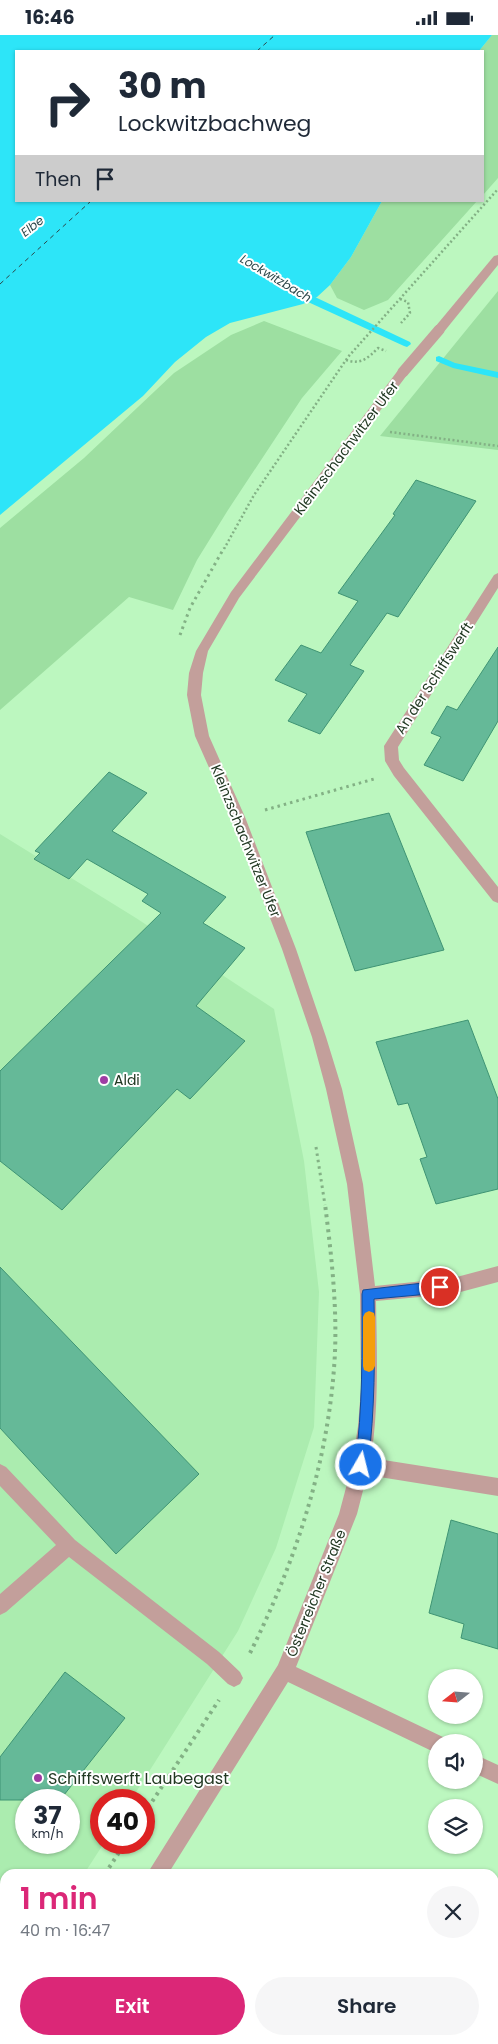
<!DOCTYPE html>
<meta charset="utf-8">
<style>
:root{--surface:#fff;--page:#f6f6f7;--text:#1f2937;--muted:#747a83;--accent:#db2777}
body{margin:0;font-family:Poppins,sans-serif;background:var(--page);color:var(--text);height:100vh;display:flex;flex-direction:column;font-size:19px;white-space:nowrap}
*{box-sizing:border-box;margin:0}
p{font-size:16px;color:var(--muted)}
.icon{flex:none;width:28px;height:28px;fill:none;stroke:currentColor;stroke-width:2;stroke-linecap:round;stroke-linejoin:round}
.map{position:relative;flex:1;overflow:hidden}
.sheet{position:absolute;left:0px;top:1834px;width:499px;height:176px;display:flex;flex-direction:column;background:var(--surface);border-radius:15px 15px 0 0;box-shadow:0 1px 4px #0004}
.sheet>*{flex:none}
.top-card{position:absolute;left:15px;top:15px;width:469px;height:152px;border-radius:0px;box-shadow:0 1px 4px #0004;background:#fff;color:var(--text);overflow:hidden}
.needle{width:32px;rotate:253deg}
.fabs{position:absolute;left:428px;top:1634px;display:grid;gap:10px}
.fabs a{display:grid;place-items:center;width:55px;height:55px;border-radius:50%;background:var(--surface);box-shadow:0 1px 4px #0004;font-size:25px}
.speed{position:absolute;left:15px;top:1754px;display:flex;gap:10px;font-size:25px;font-weight:700;text-align:center}
.speed>*{display:grid;place-content:center;width:65px;height:65px;border-radius:50%;background:var(--surface);box-shadow:0 1px 4px #0004;line-height:1}
.speed small{font-size:12px;font-weight:400}
.speed .limit{border:8px solid #d22;background:#fff;color:#111}
.pin{position:absolute;display:grid;place-items:center;width:42px;height:42px;color:#fff;margin:-21px;border:2px solid #fff;border-radius:50%;box-shadow:0 1px 5px #0007}
.me{position:absolute;width:55px;margin:-28px;rotate:8deg;stroke-linejoin:round;filter:drop-shadow(0 0 4px #0008)}
.turn{display:flex;align-items:center;gap:18px;height:105px;padding:0 20px;font-size:22px}
.turn .icon{width:65px;height:65px;stroke-width:2.5}
.turn b{display:block;font-size:35px;line-height:42px}
.then{display:flex;align-items:center;height:48px;padding:0 20px;background:#0003;gap:10px;font-size:19px}
.round{display:grid;place-items:center;flex:none;width:52px;height:52px;border-radius:26px;background:var(--page)}
.overview{display:flex;align-items:center;justify-content:space-between;height:85px;padding:0 20px}
h1{font-size:30px;font-weight:600;line-height:38px;color:var(--accent)}
.action{display:flex;gap:10px;margin-top:auto;padding:10px 20px}
.action a{flex:1;height:58px;border-radius:30px;background:var(--accent);color:#fff;font-size:20px;font-weight:600;line-height:58px;text-align:center}
.action a+a{background:var(--page);color:var(--text)}
.status{display:flex;justify-content:space-between;align-items:center;height:35px;padding:0 25px;background:var(--surface);direction:ltr}
.status svg{height:14px;fill:currentColor}
.map>svg:first-child{display:block}
</style>
<div class="status"><b>16:46</b><svg viewBox="0 0 49 12"><path d="M0 12V9h3v3zM5 12V6h3v6zM10 12V3h3v9zM15 12V0h3v12zM26 1h20v11H26zM47 4h2v5h-2z"/></svg></div>
<div class="map">
<svg width="498" height="2009" viewBox="0 0 498 2009">
<rect width="100%" height="100%" fill="#bcf7bf"/>
<g fill="#abecaf" fill-rule="evenodd">
<path d="M0,799l136,84 138,91 30,152 15,131 -5,135 -38,121 -38,83 -107,169h-30v43h3l-20,31h-79v114l-5,7zM26,1765h43v43h-43z"/>
<path d="M97,2005h153l8,4h-164z"/>
</g>
<g fill="#9ddfa1">
<path d="M492,0h6v143l-15,17 -1,-144h-3z"/>
<path d="M382,166h95l-89,99 -24,10 -27,-12 -7,-13 21,-28z"/>
<path d="M498,256v159l-118,-14z"/>
<path d="M264,286l78,30 -40,47 -74,112 -31,50 -24,50 -44,-13 -129,113v-182l84,-70 90,-85 57,-38z"/>
</g>
<path fill="#2de5f8" d="M0,0h492l-13,16h-463v150h366l-31,56 -21,28 -13,12 -14,7 -73,19 -24,14 -31,25 -32,34 -143,119z"/>
<g fill="none" stroke-linecap="round" stroke-linejoin="round">
<g fill="#2de5f8" fill-rule="evenodd">
<path d="M298,254l112,53 1,2 -4,3 -3,-1 -96,-44 -13,-8v-4z"/>
<path d="M439,321l16,7 43,9v6l-45,-10 -17,-7v-4z"/>
</g>
<g stroke="#2c474a" stroke-width="1" stroke-dasharray="4.5 4" stroke-linecap="butt">
<path d="M257,16l18,-16"/>
<path d="M0,249l91,-83"/>
</g>
</g>
<g fill="#65b998" stroke="#3f9474">
<path d="M416,445l60,21 -78,116 -11,-4 -37,52 14,6 -44,63 -32,-13 19,-27 -32,-14 26,-35 20,8 37,-52 -20,-8 57,-78 -2,-1z"/>
<path d="M498,612v74l-35,60 -39,-16 17,-28 -10,-4 16,-27 10,4z"/>
<path d="M109,737l38,21 -35,38 114,66 -23,26 42,25 -49,58 49,35 -55,58 -13,-10 -115,121 -62,-49v-90l161,-158 -19,-12 6,-7 -61,-35 -18,20 -35,-20 6,-6 -5,-2z"/>
<path d="M389,778l55,137 -89,21 -49,-139z"/>
<path d="M468,985l30,79v90l-62,15 -16,-45 7,-2 -19,-54 -10,2 -22,-63z"/>
<path d="M0,1232l199,207 -83,80 -116,-126z"/>
<path d="M451,1485l47,14v115l-37,-11 3,-14 -35,-11z"/>
<path d="M65,1637l60,46 -65,82h-60v-43z"/>
</g>
<g fill="none" stroke-linecap="round" stroke-linejoin="round">
<g stroke="#83b185" stroke-width="2.5" stroke-dasharray="2 2.5" stroke-linecap="butt">
<path d="M400,264l8,3 2,11 -9,10"/>
<path d="M346,325c15,5 22,-2 32,-12l8,3"/>
<path d="M390,397l108,14"/>
<path d="M224,514l30,-54 94,-138 150,-168"/>
</g>
<g stroke="#83b185" stroke-width="3" stroke-dasharray="2.5 4" stroke-linecap="butt">
<path d="M180,600l10,-27 34,-60"/>
<path d="M265,775l109,-31"/>
<path d="M316,1112l9,58"/>
</g>
<g stroke="#83b185" stroke-width="4" stroke-dasharray="3 4.5" stroke-linecap="butt">
<path d="M250,1618c47,-94 80,-196 85,-301 2,-49 -4,-100 -10,-148"/>
<path d="M144,1779l75,-114"/>
<path d="M105,1839l20,-31"/>
<path d="M0,1996l5,-7"/>
</g>
<g fill="#c39f9b" fill-rule="evenodd">
<path d="M498,220v10l-55,68h-8l-2,-3 2,-3 59,-71z"/>
<path d="M403,333l6,4 -2,3 -168,223 -31,53 -5,22 -2,22 8,41 36,81 51,132 30,88 16,52 21,95 12,102 78,-8 45,-12v16l-45,12 -77,7c1,53 3,105 -5,157l127,20v18l-131,-21 -10,39 -61,153 147,70 2,6h-9v10l-148,-71 -120,192h-21l131,-209 61,-151 13,-49 6,-39 3,-37 -1,-95 -13,-110 -21,-95 -14,-52 -30,-88 -51,-132 -36,-81 -8,-41 2,-22 7,-22 35,-59 168,-223z"/>
<path d="M498,538v15l-100,159 1,13 5,8 94,119v16l-5,-2 -99,-125 -9,-15 -1,-15 110,-171z"/>
<path d="M0,1429l6,3 69,73 144,112 21,20 3,6 -3,6 -6,3 -6,-3 -21,-20 -138,-107 -63,55 -6,3v-21l56,-49 -56,-59z"/>
<path d="M474,1719l24,11v19l-24,-11z"/>
<path d="M32,2005h21l-2,4h-21z"/>
</g>
<path stroke="#c39f9b" stroke-width="11" d="M403,337l36,-42"/>
</g>
<path fill="#1a73e8" stroke="#114b97" d="M440,1246l5,2 2,4 -2,4 -5,2 -66,6c1,56 1,111 -6,166l-2,5 -5,2 -4,-2 -2,-5c8,-57 7,-113 7,-171l1,-4z"/>
<path fill="#f59e0b" d="M369,1276l5,2 1,4v49l-2,4 -4,2 -5,-2 -1,-4v-49l2,-4z"/>
<g fill="#9f3da4" stroke="#fff" stroke-width="2">
<circle cx="104" cy="1045" r="5"/>
<circle cx="38" cy="1743" r="5"/>
</g>
<g text-anchor="middle" dominant-baseline="central" stroke-width="4" stroke-linejoin="round" paint-order="stroke">
<g font-size="12" font-style="italic" fill="#2c474a" stroke="#fff">
<text transform="translate(32 191) rotate(-38)">Elbe</text>
<text transform="translate(276 243) rotate(31)">Lockwitzbach</text>
</g>
<g font-size="14" fill="#223923" stroke="#fff">
<text transform="translate(346 413) rotate(-53)">Kleinzschachwitzer Ufer</text>
<text transform="translate(434 643) rotate(-57)">An der Schiffswerft</text>
<text transform="translate(246 806) rotate(68)">Kleinzschachwitzer Ufer</text>
<text transform="translate(316 1558) rotate(-68)">Österreicher Straße</text>
</g>
<g font-size="14" fill="#223923" stroke="#fff" text-anchor="start">
<text x="114" y="1045">Aldi</text>
</g>
<g font-size="16" fill="#223923" stroke="#fff" text-anchor="start">
<text x="48" y="1743">Schiffswerft Laubegast</text>
</g>
</g>
</svg>
<div class="fabs">
<a><svg class="needle" viewBox="-14 -14 28 28"><path d="M0-13l5 13h-10z" fill="#e53935"/><path d="M0 13l5-13h-10z" fill="#747a83"/></svg></a>
<a><svg class="icon" aria-label="sound" viewBox="0 0 24 24"><path d="M4 9h4l5-4v14l-5-4H4zM17 9q2 3 0 6"/></svg></a>
<a><svg class="icon" aria-label="layers" viewBox="0 0 24 24"><path d="M12 4l9 5-9 5-9-5zM3 14l9 5 9-5"/></svg></a>
</div>
<div class="speed"><div>37<small>km/h</small></div><div class="limit">40</div></div>
<div class="pin" style="left:440px;top:1252px;background:#d93025"><svg class="icon" aria-label="arrive" viewBox="0 0 24 24"><path d="M6 21V4h12l-3 4 3 4H6"/></svg></div>
<svg class="me" style="left:361px;top:1430px" viewBox="-20 -20 40 40"><circle r="17" fill="#1a73e8" stroke="#fff" stroke-width="3"/><path d="M0-11L8 9 0 5-8 9z" fill="#fff"/></svg>
<div class="top-card">
<div class="turn"><svg class="icon" aria-label="right" viewBox="0 0 24 24"><path d="M7 20v-9h11M14 6l5 5-5 5"/></svg><div><b>30 m</b>Lockwitzbachweg</div></div>
<div class="then">Then<svg class="icon" aria-label="arrive" viewBox="0 0 24 24"><path d="M6 21V4h12l-3 4 3 4H6"/></svg></div>
</div>
<section class="sheet">
<div class="overview"><div><h1>1 min</h1><p>40 m · 16:47</p></div><a class="round"><svg class="icon" aria-label="close" viewBox="0 0 24 24"><path d="M6 6l12 12M18 6L6 18"/></svg></a></div>
<div class="action"><a>Exit</a><a>Share</a></div>
</section>
</div>
